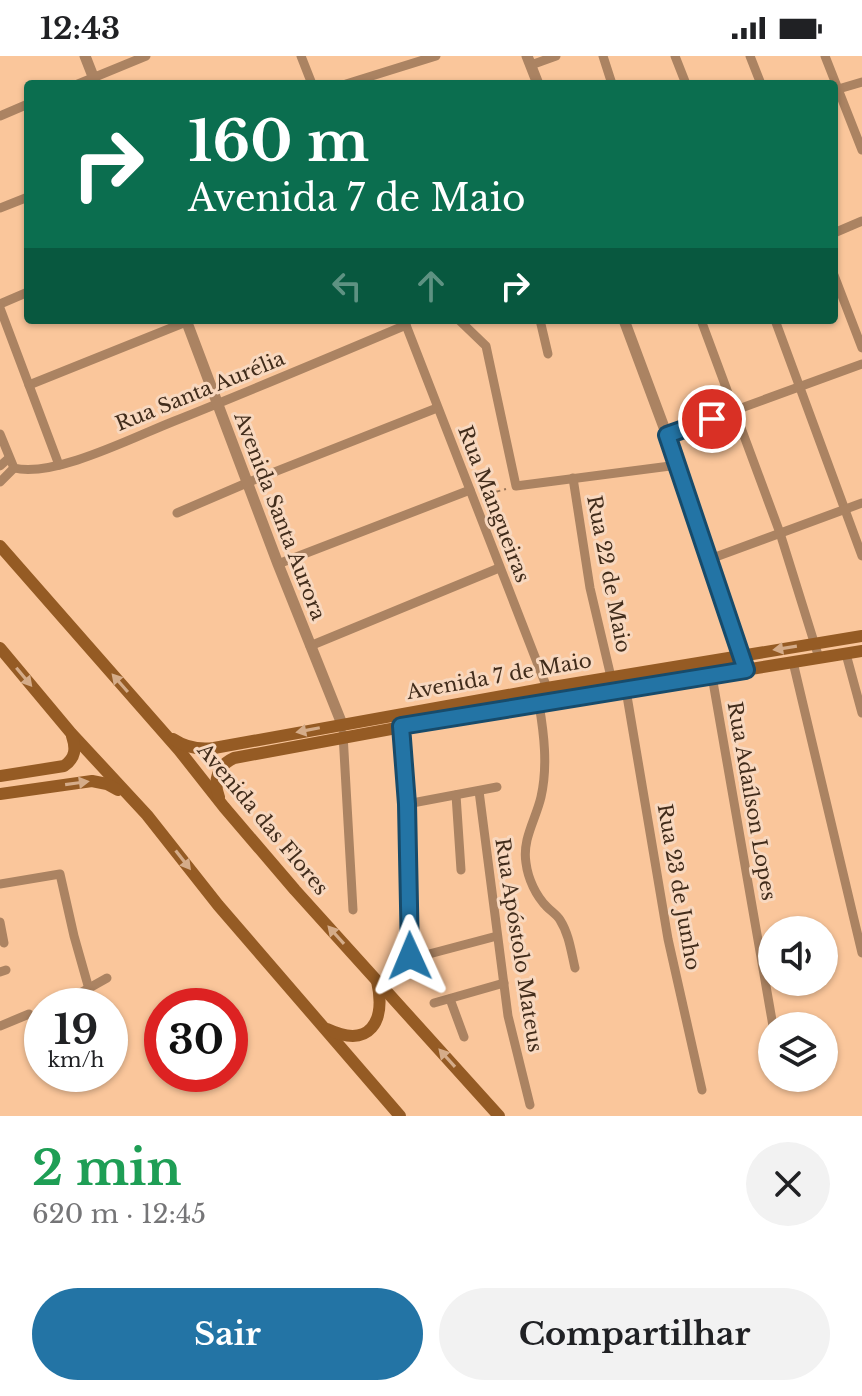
<!DOCTYPE html>
<html lang="pt">
<meta charset="utf-8">
<style>
:root{--surface:#fff;--page:#f2f2f2;--text:#202124;--muted:#757577;--accent:#2374a5}
body{margin:0;font-family:"Libre Baskerville",serif;background:var(--page);color:var(--text);height:100vh;display:flex;flex-direction:column;font-size:30px;white-space:nowrap}
*{box-sizing:border-box;margin:0}
p{font-size:26px;color:var(--muted)}
.icon{flex:none;width:44px;height:44px;fill:none;stroke:currentColor;stroke-width:2;stroke-linecap:round;stroke-linejoin:round}
.map{position:relative;height:1060px;overflow:hidden}
.details{display:flex;flex-direction:column;background:var(--surface);flex:1}
.details>*{flex:none}
.hud{position:absolute;left:24px;top:24px;width:814px;height:244px;border-radius:8px;box-shadow:0 2px 6px #0004;background:#0b6e4f;color:#fff;overflow:hidden}
.controls{position:absolute;left:758px;top:860px;display:grid;gap:16px}
.controls a{display:grid;place-items:center;width:80px;height:80px;border-radius:50%;background:var(--surface);box-shadow:0 2px 6px #0004;font-size:40px}
.speed{position:absolute;left:24px;top:932px;display:flex;gap:16px;font-size:40px;font-weight:700;text-align:center}
.speed>*{display:grid;place-content:center;width:104px;height:104px;border-radius:50%;background:var(--surface);box-shadow:0 2px 6px #0004;line-height:1}
.speed small{font-size:20px;font-weight:400}
.speed .limit{border:12px solid #d22;background:#fff;color:#111}
.pin{position:absolute;display:grid;place-items:center;width:68px;height:68px;color:#fff;margin:-34px;border:4px solid #fff;border-radius:50%;box-shadow:0 2px 8px #0007}
.me{position:absolute;width:88px;margin:-44px;rotate:359deg;stroke-linejoin:round;filter:drop-shadow(0 0 6px #0008)}
.turn{display:flex;align-items:center;gap:28px;height:168px;padding:0 32px;font-size:36px}
.turn .icon{width:104px;height:104px;stroke-width:2.5}
.turn b{display:block;font-size:56px;line-height:68px}
.lanes{display:flex;align-items:center;height:76px;padding:0 32px;background:#0003;justify-content:center;gap:40px;direction:ltr}
.lanes .off{opacity:.35}
.round{display:grid;place-items:center;flex:none;width:84px;height:84px;border-radius:42px;background:var(--page)}
.overview{display:flex;align-items:center;justify-content:space-between;height:136px;padding:0 32px}
h1{font-size:48px;font-weight:800;line-height:60px;color:#1e9e55}
.primary-button{display:flex;gap:16px;margin-top:auto;padding:16px 32px}
.primary-button a{flex:1;height:92px;border-radius:48px;background:var(--accent);color:#fff;font-size:32px;font-weight:800;line-height:92px;text-align:center}
.primary-button a+a{background:var(--page);color:var(--text)}
.status{display:flex;justify-content:space-between;align-items:center;height:56px;padding:0 40px;background:var(--surface);direction:ltr}
.status svg{height:22px;fill:currentColor}
.map>svg:first-child{display:block}
</style>
<div class="status"><b>12:43</b><svg viewBox="0 0 49 12"><path d="M0 12V9h3v3zM5 12V6h3v6zM10 12V3h3v9zM15 12V0h3v12zM26 1h20v11H26zM47 4h2v5h-2z"/></svg></div>
<div class="map">
<svg width="862" height="1060" viewBox="0 0 862 1060">
<rect width="100%" height="100%" fill="#fac69b"/>
<g fill="none" stroke-linecap="round" stroke-linejoin="round">
<path stroke="#967356" stroke-width="2" stroke-dasharray="8 4" stroke-linecap="butt" d="M481,440l25,-7"/>
<g stroke="#ab8362" stroke-width="9">
<path d="M301,0l11,28"/>
<path d="M603,0l9,28"/>
<path d="M675,0l11,28"/>
<path d="M750,0l11,28"/>
<path d="M825,0l37,94"/>
<path d="M531,9l25,-9"/>
<path d="M78,28l68,-28"/>
<path d="M346,28l90,-28"/>
<path d="M835,34l27,-8"/>
<path d="M0,60l28,-12"/>
<path d="M0,152l28,-11"/>
<path d="M834,177l28,-12"/>
<path d="M834,219l28,73"/>
<path d="M0,248l28,-12"/>
<path d="M0,252l59,157"/>
<path d="M404,264l145,373"/>
<path d="M459,264l27,26 30,140 162,-21"/>
<path d="M540,264l8,34"/>
<path d="M701,264l79,213 39,125"/>
<path d="M775,264l87,236"/>
<path d="M29,329l162,-65"/>
<path d="M0,378l14,34c40,10 120,-31 158,-46 78,-31 156,-64 234,-97"/>
<path d="M667,379l195,-71"/>
<path d="M0,410l9,-8"/>
<path d="M573,422l17,110 21,89"/>
<path d="M0,426l14,-14"/>
<path d="M177,457l72,-31 188,-74"/>
<path d="M710,503l152,-56"/>
<path d="M278,508l192,-74"/>
<path d="M310,590l189,-78"/>
<path d="M846,598l16,59"/>
<path d="M793,606l69,291"/>
<path d="M712,620l61,350"/>
<path d="M626,634l42,249 34,151"/>
<path d="M539,648c5,30 9,62 2,93 -5,22 -19,42 -15,66 2,16 10,33 21,44 5,5 10,8 13,13 9,14 11,31 15,48"/>
<path d="M401,670l6,78 3,152 4,2 83,-22"/>
<path d="M343,678l10,176"/>
<path d="M479,735l29,225 22,89"/>
<path d="M456,739l5,75"/>
<path d="M407,748l90,-17"/>
<path d="M0,828l60,-10 14,62 15,53"/>
<path d="M0,866l4,21"/>
<path d="M0,916l6,-2"/>
<path d="M450,943l14,38"/>
<path d="M434,947l70,-20"/>
<path d="M59,949l48,-27"/>
<path d="M0,970l29,-12"/>
<path d="M786,1022v2"/>
</g>
<g stroke="#ab8362" stroke-width="11">
<path d="M85,0l11,28"/>
<path d="M527,0l11,28"/>
<path d="M186,264l92,244 64,160"/>
<path d="M624,264l54,145 68,205"/>
</g>
<g stroke="#955b24" stroke-width="12">
<path d="M0,490l179,204 45,57 71,83 204,226"/>
<path d="M0,592l71,85 76,82 71,90 182,211"/>
<path d="M173,683c12,8 26,11 41,9l333,-60 315,-52"/>
<path d="M0,720l64,-10c12,-8 12,-18 8,-30"/>
<path d="M0,738l92,-13 15,3 11,6"/>
<path d="M219,741c-6,-16 -2,-31 15,-39l238,-44 390,-63"/>
<path d="M327,973c43,20 59,-7 50,-48"/>
</g>
</g>
<defs><path id="oneway-solid" d="M-6-.8H1V-3.2L6.5 0L1 3.2V.8H-6Z" transform="scale(2)"/></defs>
<g fill="#d5ac89">
<use href="#oneway-solid" transform="translate(785 592) rotate(171)"/>
<use href="#oneway-solid" transform="translate(24 621) rotate(50)"/>
<use href="#oneway-solid" transform="translate(120 627) rotate(-131)"/>
<use href="#oneway-solid" transform="translate(308 674) rotate(169)"/>
<use href="#oneway-solid" transform="translate(77 727) rotate(-8)"/>
<use href="#oneway-solid" transform="translate(183 804) rotate(52)"/>
<use href="#oneway-solid" transform="translate(336 879) rotate(-132)"/>
<use href="#oneway-solid" transform="translate(447 1002) rotate(-132)"/>
</g>
<g fill="none" stroke-linecap="round" stroke-linejoin="round">
<g stroke="#174b6b" stroke-width="20">
<path id="route" d="M410,900l-3,-152 -6,-78 345,-56 -79,-235 45,-16"/>
</g>
<use href="#route" stroke="#2374a5" stroke-width="14"/>
</g>
<g text-anchor="middle" dominant-baseline="central" stroke-width="6" stroke-linejoin="round" paint-order="stroke">
<g font-size="20" fill="#412c1b" stroke="#f8d8bf">
<text transform="translate(200 335) rotate(-22)">Rua Santa Aurélia</text>
<text transform="translate(494 448) rotate(69)">Rua Mangueiras</text>
<text transform="translate(280 460) rotate(69)">Avenida Santa Aurora</text>
<text transform="translate(609 518) rotate(79)">Rua 22 de Maio</text>
<text transform="translate(499 620) rotate(-10)">Avenida 7 de Maio</text>
<text transform="translate(752 745) rotate(80)">Rua Adaílson Lopes</text>
<text transform="translate(263 763) rotate(50)">Avenida das Flores</text>
<text transform="translate(679 831) rotate(80)">Rua 23 de Junho</text>
<text transform="translate(519 889) rotate(81)">Rua Apóstolo Mateus</text>
</g>
</g>
</svg>
<div class="controls">
<a><svg class="icon" aria-label="sound" viewBox="0 0 24 24"><path d="M4 9h4l5-4v14l-5-4H4zM17 9q2 3 0 6"/></svg></a>
<a><svg class="icon" aria-label="layers" viewBox="0 0 24 24"><path d="M12 4l9 5-9 5-9-5zM3 14l9 5 9-5"/></svg></a>
</div>
<div class="speed"><div>19<small>km/h</small></div><div class="limit">30</div></div>
<div class="pin" style="left:712px;top:363px;background:#d93025"><svg class="icon" aria-label="arrive" viewBox="0 0 24 24"><path d="M6 21V4h12l-3 4 3 4H6"/></svg></div>
<svg class="me" style="left:410px;top:900px" viewBox="-20 -20 40 40"><path d="M0-17L14 15 0 8-14 15z" fill="#2374a5" stroke="#fff" stroke-width="4"/></svg>
<div class="hud">
<div class="turn"><svg class="icon" aria-label="right" viewBox="0 0 24 24"><path d="M7 20v-9h11M14 6l5 5-5 5"/></svg><div><b>160 m</b>Avenida 7 de Maio</div></div>
<div class="lanes"><svg class="icon off" aria-label="left" viewBox="0 0 24 24"><path d="M17 20v-9H6M10 6l-5 5 5 5"/></svg><svg class="icon off" aria-label="ahead" viewBox="0 0 24 24"><path d="M12 20V5M6 11l6-6 6 6"/></svg><svg class="icon" aria-label="right" viewBox="0 0 24 24"><path d="M7 20v-9h11M14 6l5 5-5 5"/></svg></div>
</div>
</div>
<section class="details">
<div class="overview"><div><h1>2 min</h1><p>620 m · 12:45</p></div><a class="round"><svg class="icon" aria-label="close" viewBox="0 0 24 24"><path d="M6 6l12 12M18 6L6 18"/></svg></a></div>
<div class="primary-button"><a>Sair</a><a>Compartilhar</a></div>
</section>
